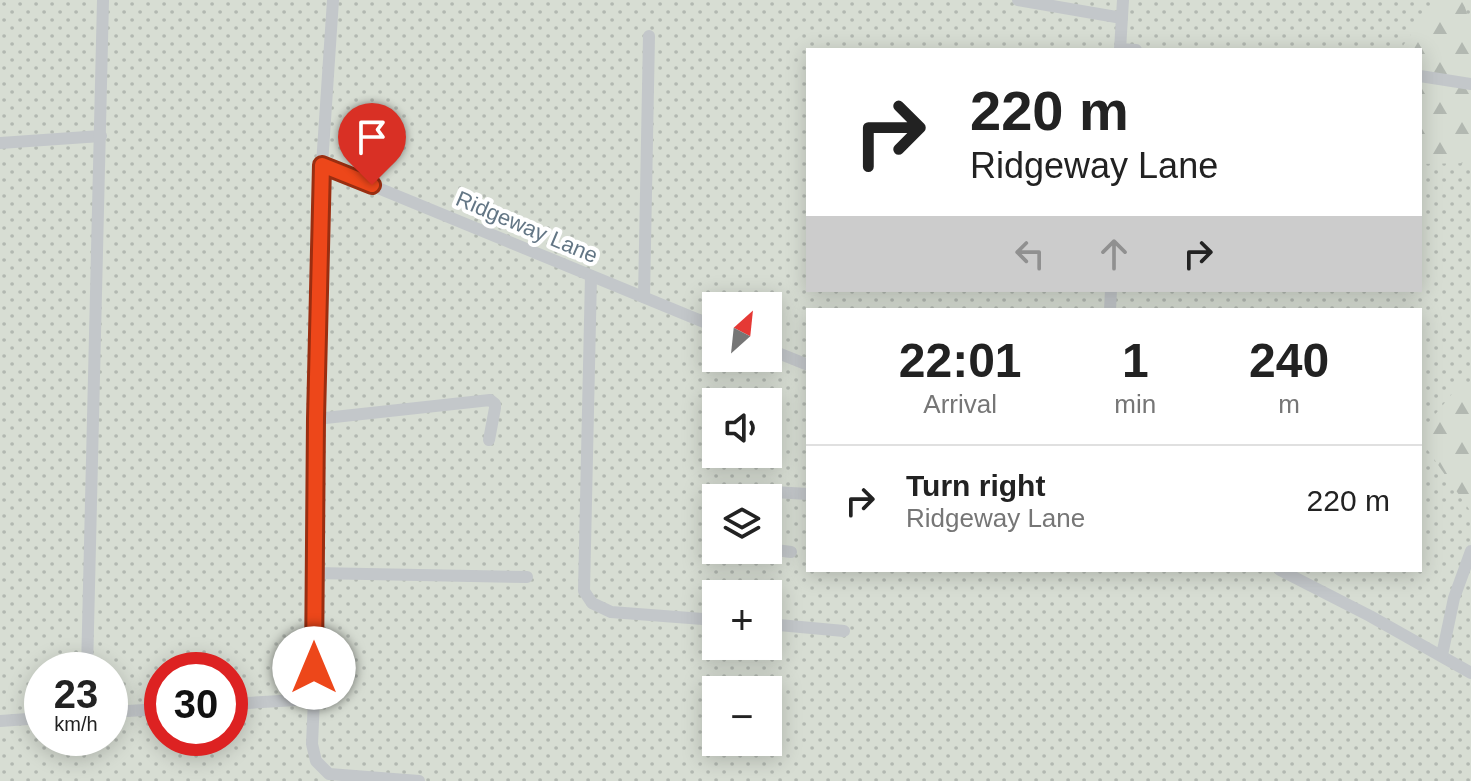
<!DOCTYPE html>
<meta charset="utf-8">
<style>
:root{--surface:#fff;--page:#f2f2f2;--text:#222;--muted:#767676;--line:#e0e0e0}
body{margin:0;font-family:Arial,sans-serif;background:var(--page);color:var(--text);height:100vh;display:flex;flex-direction:column;font-size:30px;white-space:nowrap}
*{box-sizing:border-box;margin:0}
p{font-size:26px;color:var(--muted)}
.icon{flex:none;width:44px;height:44px;fill:none;stroke:currentColor;stroke-width:2;stroke-linecap:round;stroke-linejoin:round}
.map{position:relative;flex:1;overflow:hidden}
.panel{position:absolute;left:806px;top:308px;width:616px;height:264px;display:flex;flex-direction:column;background:var(--surface);border-radius:0px;box-shadow:0 4px 20px #0003}
.panel>*{flex:none}
.guide{position:absolute;left:806px;top:48px;width:616px;height:244px;border-radius:0px;box-shadow:0 4px 20px #0003;background:#fff;color:var(--text);overflow:hidden}
.needle{width:52px;rotate:27deg}
.tools{position:absolute;left:702px;top:292px;display:grid;gap:16px}
.tools a{display:grid;place-items:center;width:80px;height:80px;border-radius:0px;background:var(--surface);box-shadow:0 4px 20px #0003;font-size:40px}
.speed{position:absolute;left:24px;top:652px;display:flex;gap:16px;font-size:40px;font-weight:700;text-align:center}
.speed>*{display:grid;place-content:center;width:104px;height:104px;border-radius:50%;background:var(--surface);box-shadow:0 4px 20px #0003;line-height:1}
.speed small{font-size:20px;font-weight:400}
.speed .limit{border:12px solid #d22;background:#fff;color:#111}
.pin{position:absolute;display:grid;place-items:center;width:68px;height:68px;color:#fff;margin:-82px -34px;border-radius:50% 50% 50% 0;rotate:-45deg;box-shadow:0 0 8px #0007}
.pin .icon{rotate:45deg}
.me{position:absolute;width:88px;margin:-44px;rotate:0deg;stroke-linejoin:round;filter:drop-shadow(0 0 6px #0008)}
.turn{display:flex;align-items:center;gap:28px;height:168px;padding:0 32px;font-size:36px}
.turn .icon{width:104px;height:104px;stroke-width:2.5}
.turn b{display:block;font-size:56px;line-height:68px}
.lanes{display:flex;align-items:center;height:76px;padding:0 32px;background:#0003;justify-content:center;gap:40px;direction:ltr}
.lanes .off{opacity:.35}
.eta{display:flex;justify-content:space-evenly;align-items:center;height:136px;text-align:center}
.eta b{font-size:48px;font-weight:800;line-height:56px}
ul{padding:0;list-style:none}
li{display:flex;align-items:center;gap:24px;height:112px;padding:0 32px;border-top:2px solid var(--line)}
li div{flex:1}
li b{display:block;font-size:30px}
li em{font-style:normal}
.map>svg:first-child{display:block}
</style>
<div class="map">
<svg width="1471" height="781" viewBox="0 0 1471 781">
<defs>
<pattern id="grass-dots" width="8" height="8" patternUnits="userSpaceOnUse" patternTransform="scale(2)"><rect width="8" height="8" fill="#d7ddd3"/><path d="M2 2h.1M6 6h.1" fill="none" stroke="#b2b8b1" stroke-width="1.8" stroke-linecap="round"/></pattern>
<pattern id="forest-firs" width="22" height="20" patternUnits="userSpaceOnUse" patternTransform="scale(2)"><rect width="22" height="20" fill="#d7ddd3"/><path d="M5 1l3.5 6h-7zM16 11l3.5 6h-7z" fill="#b2b8b1"/></pattern>
</defs>
<rect width="100%" height="100%" fill="#f6f6f2"/>
<path fill="url(#grass-dots)" fill-rule="evenodd" d="M0,0h1471v781h-1471zM808,50h612v240h-612zM716,306h52v52h-52zM808,310h612v260h-612zM716,402h52v52h-52zM716,498h52v52h-52zM716,594h52v52h-52zM42,670h68v68h-68zM162,670h68v68h-68zM716,690h52v52h-52z"/>
<g fill="url(#forest-firs)">
<path d="M1435,0h28l8,28v135l-51,1v-114h-20z"/>
<path d="M1460,384l11,9v119l-51,-73v-6z"/>
</g>
<g fill="none" stroke-linecap="round" stroke-linejoin="round">
<g stroke="#c3c7ca" stroke-width="12">
<path d="M333,0l-11,165 -3,183 -3,71 -2,280 -2,45 4,17 13,13 90,7"/>
<path d="M1018,0l104,18"/>
<path d="M1120,49l16,1"/>
<path d="M1120,50l3,-50"/>
<path d="M1420,76l51,8"/>
<path d="M0,143l101,-7"/>
<path d="M322,165l394,162"/>
<path d="M591,276l-7,315 8,12 19,9 105,8"/>
<path d="M644,297l5,-261"/>
<path d="M1110,310l1,-20"/>
<path d="M768,349l40,16"/>
<path d="M316,419l174,-19 5,4v4l-6,32"/>
<path d="M739,490l69,4"/>
<path d="M768,549l23,3"/>
<path d="M1280,570l90,46 101,57"/>
<path d="M314,573l213,4"/>
<path d="M768,624l76,7"/>
<path d="M1442,655l12,-57 17,-47"/>
<path d="M87,670l16,-670"/>
<path d="M230,704l84,-5"/>
<path d="M110,712l52,-3"/>
<path d="M0,721l42,-3"/>
</g>
</g>
<g fill="none" stroke-linecap="round" stroke-linejoin="round">
<g stroke="#9a2e11" stroke-width="20">
<path id="route" d="M314,668l2,-249 6,-254 50,20"/>
</g>
<use href="#route" stroke="#ed471a" stroke-width="14"/>
</g>
<g text-anchor="middle" dominant-baseline="central" stroke-width="8" stroke-linejoin="round" paint-order="stroke">
<g font-size="22" fill="#637685" stroke="#fff">
<text transform="translate(527 227) rotate(23)">Ridgeway Lane</text>
</g>
</g>
</svg>
<div class="tools">
<a><svg class="needle" viewBox="-14 -14 28 28"><path d="M0-13l5 13h-10z" fill="#e53935"/><path d="M0 13l5-13h-10z" fill="#767676"/></svg></a>
<a><svg class="icon" aria-label="sound" viewBox="0 0 24 24"><path d="M4 9h4l5-4v14l-5-4H4zM17 9q2 3 0 6"/></svg></a>
<a><svg class="icon" aria-label="layers" viewBox="0 0 24 24"><path d="M12 4l9 5-9 5-9-5zM3 14l9 5 9-5"/></svg></a>
<a>+</a>
<a>−</a>
</div>
<div class="speed"><div>23<small>km/h</small></div><div class="limit">30</div></div>
<div class="pin" style="left:372px;top:185px;background:#d93025"><svg class="icon" aria-label="arrive" viewBox="0 0 24 24"><path d="M6 21V4h12l-3 4 3 4H6"/></svg></div>
<svg class="me" style="left:314px;top:668px" viewBox="-20 -20 40 40"><circle r="19" fill="#fff"/><path d="M0-13L10 11 0 6-10 11z" fill="#ed471a"/></svg>
<div class="guide">
<div class="turn"><svg class="icon" aria-label="right" viewBox="0 0 24 24"><path d="M7 20v-9h11M14 6l5 5-5 5"/></svg><div><b>220 m</b>Ridgeway Lane</div></div>
<div class="lanes"><svg class="icon off" aria-label="left" viewBox="0 0 24 24"><path d="M17 20v-9H6M10 6l-5 5 5 5"/></svg><svg class="icon off" aria-label="ahead" viewBox="0 0 24 24"><path d="M12 20V5M6 11l6-6 6 6"/></svg><svg class="icon" aria-label="right" viewBox="0 0 24 24"><path d="M7 20v-9h11M14 6l5 5-5 5"/></svg></div>
</div>
<section class="panel">
<div class="eta">
<div><b>22:01</b><p>Arrival</p></div>
<div><b>1</b><p>min</p></div>
<div><b>240</b><p>m</p></div>
</div>
<ul>
<li><svg class="icon" aria-label="right" viewBox="0 0 24 24"><path d="M7 20v-9h11M14 6l5 5-5 5"/></svg><div><b>Turn right</b><p>Ridgeway Lane</p></div><em>220 m</em></li>
</ul>
</section>
</div>
